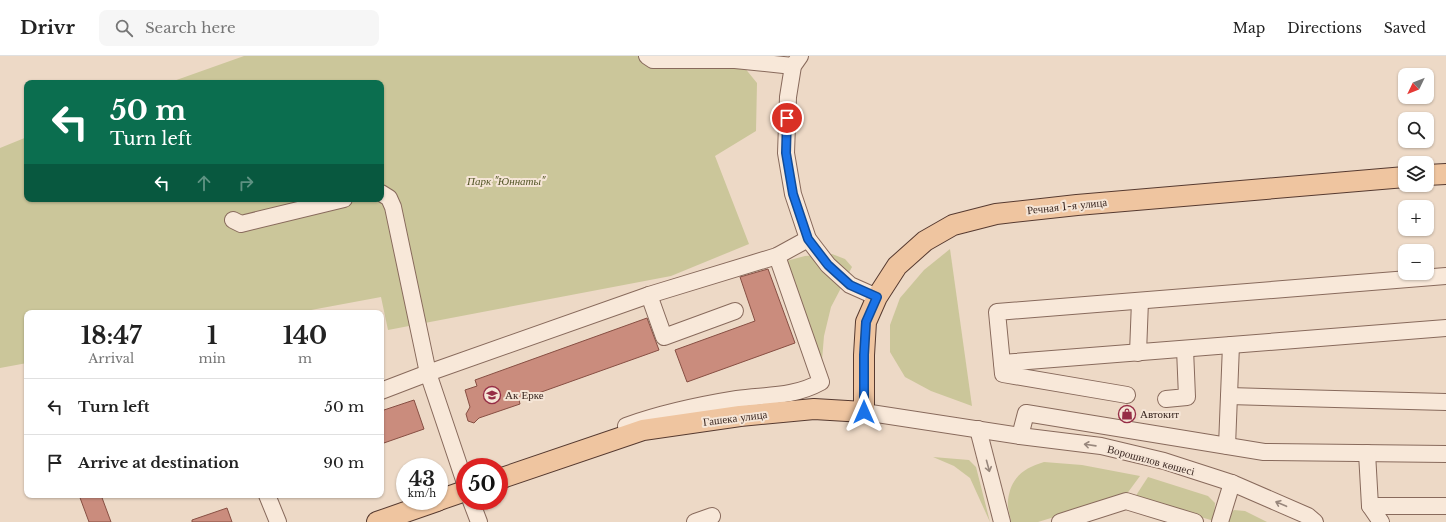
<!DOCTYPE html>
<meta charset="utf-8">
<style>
:root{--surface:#fff;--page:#f6f6f6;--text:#222;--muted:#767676;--line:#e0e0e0}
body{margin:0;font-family:"Libre Baskerville",serif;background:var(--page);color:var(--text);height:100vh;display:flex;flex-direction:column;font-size:15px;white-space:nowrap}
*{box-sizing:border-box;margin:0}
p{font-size:13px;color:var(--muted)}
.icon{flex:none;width:22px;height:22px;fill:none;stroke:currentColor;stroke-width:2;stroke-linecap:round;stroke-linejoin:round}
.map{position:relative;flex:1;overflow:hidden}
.side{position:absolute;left:24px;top:254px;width:360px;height:188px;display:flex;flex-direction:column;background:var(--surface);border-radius:8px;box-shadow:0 1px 3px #0004}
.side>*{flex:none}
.guide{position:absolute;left:24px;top:24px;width:360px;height:122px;border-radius:8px;box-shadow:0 1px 3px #0004;background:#0b6e4f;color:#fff;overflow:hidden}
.needle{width:26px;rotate:227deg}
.controls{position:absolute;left:1398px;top:12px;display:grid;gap:8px}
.controls a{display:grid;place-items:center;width:36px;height:36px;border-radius:8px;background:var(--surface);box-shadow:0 1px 3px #0004;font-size:20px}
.speed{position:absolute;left:396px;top:402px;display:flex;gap:8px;font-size:20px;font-weight:700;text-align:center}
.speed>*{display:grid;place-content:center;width:52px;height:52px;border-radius:50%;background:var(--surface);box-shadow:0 1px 3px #0004;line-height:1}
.speed small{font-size:10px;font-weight:400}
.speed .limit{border:6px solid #d22;background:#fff;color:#111}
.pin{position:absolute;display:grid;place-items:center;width:34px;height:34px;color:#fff;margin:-17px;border:2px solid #fff;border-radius:50%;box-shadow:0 1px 4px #0007}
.me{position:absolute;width:44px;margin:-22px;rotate:0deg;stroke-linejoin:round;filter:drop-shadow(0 0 3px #0008)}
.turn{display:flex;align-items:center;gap:14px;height:84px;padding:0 20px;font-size:18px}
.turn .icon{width:52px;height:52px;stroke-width:2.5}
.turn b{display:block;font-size:28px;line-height:34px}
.lanes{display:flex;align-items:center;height:38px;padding:0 20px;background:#0003;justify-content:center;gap:20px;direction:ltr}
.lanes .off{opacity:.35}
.eta{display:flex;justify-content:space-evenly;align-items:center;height:68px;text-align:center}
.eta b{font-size:24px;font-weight:700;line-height:28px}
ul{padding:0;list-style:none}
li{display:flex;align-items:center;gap:12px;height:56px;padding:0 20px;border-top:1px solid var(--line)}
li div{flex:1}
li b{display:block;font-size:15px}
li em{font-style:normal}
header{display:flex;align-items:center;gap:24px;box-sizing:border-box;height:56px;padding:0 20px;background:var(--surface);border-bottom:1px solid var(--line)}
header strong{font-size:19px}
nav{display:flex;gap:22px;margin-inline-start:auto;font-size:14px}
.search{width:280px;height:36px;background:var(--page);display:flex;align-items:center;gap:10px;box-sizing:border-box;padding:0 14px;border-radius:8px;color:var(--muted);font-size:15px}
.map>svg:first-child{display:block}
</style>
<header>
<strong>Drivr</strong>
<div class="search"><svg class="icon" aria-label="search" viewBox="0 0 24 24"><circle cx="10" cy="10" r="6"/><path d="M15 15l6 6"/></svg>Search here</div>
<nav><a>Map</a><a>Directions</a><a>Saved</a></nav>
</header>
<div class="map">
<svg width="1446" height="466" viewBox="0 0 1446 466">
<rect width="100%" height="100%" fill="#edd9c6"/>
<g fill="#cbc69a">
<path d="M244,0h491l22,27 -1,48 -41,25 34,88 -78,32 -283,54 -7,-33 -86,16h-268v50l-27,5v-220l27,-11v62h354v-116h-213z"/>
<path d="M950,193l22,157 -41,-15 -26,-14 -15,-25v-27l10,-27 24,-28z"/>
<path d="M832,198l13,5 7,8 -21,40 -7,29 -3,36 -35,-111 19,-5z"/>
<path d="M933,401l36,3 7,7 14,55 -20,-44 -16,-12z"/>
<path d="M1044,406l38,3 58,11 -14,19 -88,27h-27c-1,-7 -4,-15 -3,-22 3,-23 16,-32 36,-38z"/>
<path d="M1148,421l60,19 7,7 -1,18 -79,-24z"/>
<path d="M1234,454l11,1 22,11h-42l5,-9z"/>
</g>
<g fill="#ca8c7d" stroke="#874f43">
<path d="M768,213l27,74 -108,39 -12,-32 80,-29 -15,-44z"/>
<path d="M647,262l12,32 -140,50 1,4 -41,14 -5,5 -6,-2 -2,-7 4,-7 -5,-17 12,-4 -2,-6z"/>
<path d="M414,344l10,29 -43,15v-33z"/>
<path d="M79,439h22l10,27h-22z"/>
<path d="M227,452l5,14h-40v-2z"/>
</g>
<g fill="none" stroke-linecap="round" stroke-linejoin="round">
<g stroke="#886a5c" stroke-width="18">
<g id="minor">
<path d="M647,0l6,4h82l58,6"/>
<path d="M800,0l-7,10 -5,31 -2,56 7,41 15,45 20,26 22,20 27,12"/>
<path d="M381,137l8,5 4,9 35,166 37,110"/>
<path d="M233,164l8,4 103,-25"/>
<path d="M649,239l15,42 71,-26"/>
<path d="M1138,297l2,-52"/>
<path d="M1002,307l444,-35"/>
<path d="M381,335l47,-18 221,-78 128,-39 31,-17"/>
<path d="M1127,339l-124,-21 -6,-62 449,-36"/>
<path d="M1229,340l217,6"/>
<path d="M1166,343l21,-2 -2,-48"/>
<path d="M864,356l156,24 81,10 63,15 68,22 76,33 7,6"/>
<path d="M626,370c36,-13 74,-21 111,-27 30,-4 57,-2 84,-17l-44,-126"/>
<path d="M978,373l24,93"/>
<path d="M1020,380l6,-23 238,39 182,2"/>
<path d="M1227,390l4,-101"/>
<path d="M1367,397l3,53 11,16"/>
<path d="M267,439l11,27"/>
<path d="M471,445l8,21"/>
<path d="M1370,450h76"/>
<path d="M695,466l17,-6"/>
<path d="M1060,466l66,-21 69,21"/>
<path d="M1220,466l12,-39"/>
</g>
</g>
<g stroke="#563a30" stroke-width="22">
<g id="major">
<path d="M1427,119l19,-1"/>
<path d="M499,423l144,-49 97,-14 74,-7 50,3v-57l2,-33 11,-25 20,-31 28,-25 28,-16 43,-11 81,-9 328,-28"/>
<path d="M439,444l26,-9"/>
<path d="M377,466l60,-21"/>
</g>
</g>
<use href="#minor" stroke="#f8e8d9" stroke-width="16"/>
<use href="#major" stroke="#efc5a0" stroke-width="20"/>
</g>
<defs><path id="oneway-shaft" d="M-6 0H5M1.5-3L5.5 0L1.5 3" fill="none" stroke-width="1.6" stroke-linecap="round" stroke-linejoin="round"/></defs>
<g stroke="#98877c">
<use href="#oneway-shaft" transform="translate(1090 389) rotate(-172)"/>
<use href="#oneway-shaft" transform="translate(988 410) rotate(75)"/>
<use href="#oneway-shaft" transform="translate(1281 448) rotate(-157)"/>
</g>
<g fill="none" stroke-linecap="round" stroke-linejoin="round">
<g stroke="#114b97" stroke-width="10">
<path id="route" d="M787,62l-1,35 7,41 15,45 20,26 22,20 27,12 -11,25 -2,33v57"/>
</g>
<use href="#route" stroke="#1a73e8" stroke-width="7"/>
</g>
<defs>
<g id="school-ring" transform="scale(0.9)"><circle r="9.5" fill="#f5e5d6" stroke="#962e46" stroke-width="1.5"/><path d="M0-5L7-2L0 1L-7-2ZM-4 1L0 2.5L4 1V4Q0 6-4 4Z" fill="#962e46"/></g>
<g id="shop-ring" transform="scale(0.9)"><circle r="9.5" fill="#f5e5d6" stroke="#962e46" stroke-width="1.5"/><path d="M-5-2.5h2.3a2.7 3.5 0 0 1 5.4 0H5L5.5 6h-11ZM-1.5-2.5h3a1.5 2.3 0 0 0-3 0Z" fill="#962e46"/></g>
</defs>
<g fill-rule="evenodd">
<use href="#school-ring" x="492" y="339"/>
<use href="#shop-ring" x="1127" y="358"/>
</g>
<g text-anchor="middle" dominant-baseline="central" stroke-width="4" stroke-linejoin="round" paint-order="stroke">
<g font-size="11" font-style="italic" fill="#535527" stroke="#f5e5d6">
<text x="506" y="125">Парк "Юннаты"</text>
</g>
<g font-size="11" fill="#392620" stroke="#f5e5d6">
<text transform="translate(1067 150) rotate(-6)">Речная 1-я улица</text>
<text transform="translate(735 362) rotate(-7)">Гашека улица</text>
<text transform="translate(1151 404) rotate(15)">Ворошилов көшесі</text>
</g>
<g font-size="11" fill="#392620" stroke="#f5e5d6" text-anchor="start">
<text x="505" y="339">Ак Ерке</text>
<text x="1140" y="358">Автокит</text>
</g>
</g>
</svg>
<div class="controls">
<a><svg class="needle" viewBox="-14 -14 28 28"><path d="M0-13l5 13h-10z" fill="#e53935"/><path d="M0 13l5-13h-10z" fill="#767676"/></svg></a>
<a><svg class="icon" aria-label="search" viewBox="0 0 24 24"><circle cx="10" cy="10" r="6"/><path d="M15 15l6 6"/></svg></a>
<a><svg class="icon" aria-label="layers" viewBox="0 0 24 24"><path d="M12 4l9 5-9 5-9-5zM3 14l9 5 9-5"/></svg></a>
<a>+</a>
<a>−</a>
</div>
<div class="speed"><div>43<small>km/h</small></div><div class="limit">50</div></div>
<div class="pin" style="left:787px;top:62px;background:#d93025"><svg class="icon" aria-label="arrive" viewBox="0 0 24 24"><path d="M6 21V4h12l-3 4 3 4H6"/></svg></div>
<svg class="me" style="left:864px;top:356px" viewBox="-20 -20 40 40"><path d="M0-17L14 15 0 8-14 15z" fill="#1a73e8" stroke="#fff" stroke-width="4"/></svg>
<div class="guide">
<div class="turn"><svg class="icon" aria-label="left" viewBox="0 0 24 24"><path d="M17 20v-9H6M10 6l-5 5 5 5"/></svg><div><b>50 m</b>Turn left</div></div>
<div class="lanes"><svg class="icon" aria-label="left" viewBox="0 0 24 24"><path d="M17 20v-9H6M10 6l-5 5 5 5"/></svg><svg class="icon off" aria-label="ahead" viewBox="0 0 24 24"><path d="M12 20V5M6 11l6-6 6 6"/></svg><svg class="icon off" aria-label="right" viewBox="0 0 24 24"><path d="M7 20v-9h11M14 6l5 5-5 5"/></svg></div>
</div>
<section class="side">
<div class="eta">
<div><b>18:47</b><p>Arrival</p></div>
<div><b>1</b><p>min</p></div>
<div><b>140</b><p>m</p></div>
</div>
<ul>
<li><svg class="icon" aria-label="left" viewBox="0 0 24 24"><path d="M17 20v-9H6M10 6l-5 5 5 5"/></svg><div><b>Turn left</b></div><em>50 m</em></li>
<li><svg class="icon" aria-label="arrive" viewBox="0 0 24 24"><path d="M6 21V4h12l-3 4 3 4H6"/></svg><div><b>Arrive at destination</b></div><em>90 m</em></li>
</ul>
</section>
</div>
